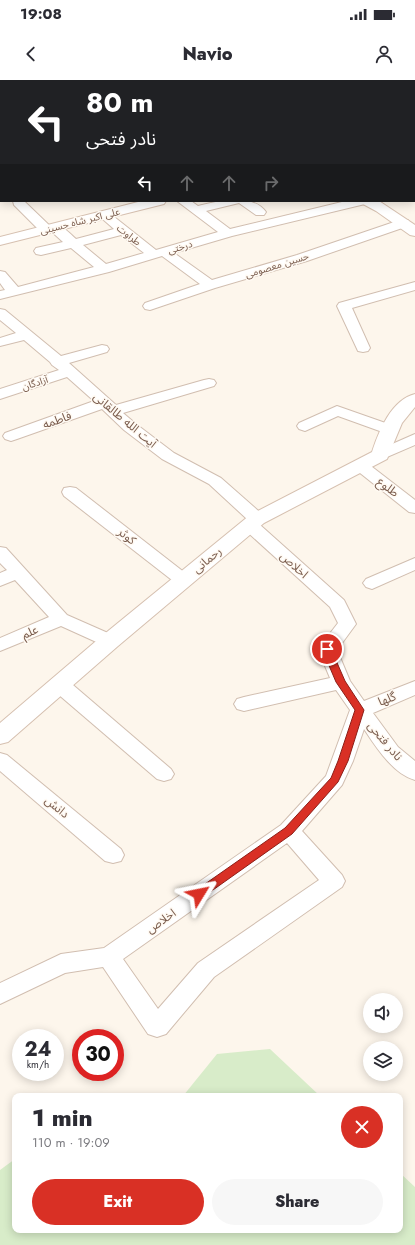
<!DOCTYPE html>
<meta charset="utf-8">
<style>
:root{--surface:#fff;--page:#f7f7f7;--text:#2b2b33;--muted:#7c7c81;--accent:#d93025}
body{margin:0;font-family:Jost,"Noto Sans Arabic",sans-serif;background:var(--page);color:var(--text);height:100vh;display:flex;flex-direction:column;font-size:15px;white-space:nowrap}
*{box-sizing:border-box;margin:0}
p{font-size:13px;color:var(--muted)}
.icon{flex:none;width:22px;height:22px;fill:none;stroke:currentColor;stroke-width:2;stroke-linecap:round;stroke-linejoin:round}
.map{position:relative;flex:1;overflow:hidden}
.side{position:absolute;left:12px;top:1013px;width:391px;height:140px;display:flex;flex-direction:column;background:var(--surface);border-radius:8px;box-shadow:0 2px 10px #0003}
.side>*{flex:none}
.banner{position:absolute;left:0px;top:0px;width:415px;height:122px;box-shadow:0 2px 10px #0003;background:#202124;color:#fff;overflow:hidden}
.tools{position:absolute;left:363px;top:913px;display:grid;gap:8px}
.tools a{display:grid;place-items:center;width:40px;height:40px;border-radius:50%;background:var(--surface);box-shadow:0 2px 10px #0003;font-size:20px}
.speed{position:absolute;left:12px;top:949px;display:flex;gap:8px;font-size:20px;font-weight:700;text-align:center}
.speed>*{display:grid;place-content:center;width:52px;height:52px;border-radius:50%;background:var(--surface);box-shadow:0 2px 10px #0003;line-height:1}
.speed small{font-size:10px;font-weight:400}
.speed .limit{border:6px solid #d22;background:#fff;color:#111}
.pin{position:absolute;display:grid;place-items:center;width:34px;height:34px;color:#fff;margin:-17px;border:2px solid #fff;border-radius:50%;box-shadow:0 1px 4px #0007}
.me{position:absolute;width:44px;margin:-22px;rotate:55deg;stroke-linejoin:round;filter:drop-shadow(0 0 3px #0008)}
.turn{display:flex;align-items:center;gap:14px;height:84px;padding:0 20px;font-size:18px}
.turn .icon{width:52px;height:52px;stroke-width:2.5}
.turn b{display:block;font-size:28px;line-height:34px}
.lanes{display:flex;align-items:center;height:38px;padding:0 20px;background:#0003;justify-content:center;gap:20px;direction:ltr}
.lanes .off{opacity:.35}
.round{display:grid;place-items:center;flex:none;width:42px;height:42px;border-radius:21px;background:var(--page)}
.headline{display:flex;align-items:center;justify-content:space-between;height:68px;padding:0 20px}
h1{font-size:24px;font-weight:800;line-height:30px}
.button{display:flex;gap:8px;margin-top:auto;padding:8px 20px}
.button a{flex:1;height:46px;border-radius:24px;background:var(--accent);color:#fff;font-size:16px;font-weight:800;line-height:46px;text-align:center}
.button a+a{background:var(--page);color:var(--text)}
.status{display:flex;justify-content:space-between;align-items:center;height:28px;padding:0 20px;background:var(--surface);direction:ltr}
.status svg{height:11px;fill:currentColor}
header{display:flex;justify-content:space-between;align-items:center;height:52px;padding:0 20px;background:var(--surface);font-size:18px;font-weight:800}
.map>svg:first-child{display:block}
</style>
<div class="status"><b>19:08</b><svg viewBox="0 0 49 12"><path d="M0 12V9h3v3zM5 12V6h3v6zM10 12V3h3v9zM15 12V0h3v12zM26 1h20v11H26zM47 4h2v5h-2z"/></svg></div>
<header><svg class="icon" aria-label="back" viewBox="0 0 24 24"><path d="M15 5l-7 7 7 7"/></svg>Navio<svg class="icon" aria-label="person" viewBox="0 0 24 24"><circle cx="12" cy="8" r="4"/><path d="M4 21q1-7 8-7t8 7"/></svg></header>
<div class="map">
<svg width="415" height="1165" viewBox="0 0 415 1165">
<rect width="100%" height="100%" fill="#fdf6ec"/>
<g fill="#d8ecc9">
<path d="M270,969l50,47h-137l34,-42z"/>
<path d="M15,1079v71h385v-57l15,14v58h-415v-75z"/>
</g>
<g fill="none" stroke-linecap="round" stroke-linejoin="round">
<g stroke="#d1beb0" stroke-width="2">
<g id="street">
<path d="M61,0h14l-14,1z"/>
<path d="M276,0h14l-14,1z"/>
<rect x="316" y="0" width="12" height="1"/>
<rect x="0" y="3" width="1" height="7"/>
<rect x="414" y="54" width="1" height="6"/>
<path d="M13,121h11l26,25c10,-4 18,6 26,13l38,-10 -16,-14 2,-3h8l48,38 62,-18 -41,-31h14l7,5c19,-5 55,-13 68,6l-2,3h-8l-17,-12 -33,8 24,18 116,-28h21l-2,3 -133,32 -58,17 38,27 85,-25 103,-35h8l2,3 -2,3 -101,35 -92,27 -65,22 -5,-1 -2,-3 2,-3 55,-19 -38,-28 -53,16 -109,27v-8l5,-1 -5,-7v-12l5,1 13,15 76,-20 -23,-19 -30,7 -5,-1 -2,-3 2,-3 27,-6 -11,-10 -5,2 -5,-1 -28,-28zM121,155l23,18 -38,11 -23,-19z"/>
<path d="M415,202v8l-63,18 18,40 -2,3 -5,1 -5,-1 -21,-45 2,-3z"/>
<path d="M0,229l5,1 56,46 41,-11 5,1 2,3 -2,3 -38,11 47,42 88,-25 5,-1 5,1 2,3 -2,3 -91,27 13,11 38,29 47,25 42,37 2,4 -2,4 -4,1 85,76 12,24 -19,26 13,31 14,20 51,-20v14l-42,18 25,34 17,14v19c-22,-6 -39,-33 -51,-51l-11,32 -11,24 -40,46 40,44 3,6 -3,6 -128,90 -48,57 -9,3 -9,-3 -45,-67 -38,6 -65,31v-21l61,-29 43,-6 177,-123 45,-49 24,-66 -14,-20 -92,21 -7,-2 -3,-5 3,-5 7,-2 86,-19 -12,-29 20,-26 -8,-16 -86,-78 -3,-4 3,-4 4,-1 -39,-36 -47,-25 -38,-29 -22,-21 -85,30 -6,2 -6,-2 -2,-3 2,-3 89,-32 -27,-24 -67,22v-10l59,-19 -7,-5 -2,-3 -26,-22 -24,6v-8l16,-5 -16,-13zM287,763l32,37 -121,83 -40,46 -35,-50z"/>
<path d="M337,326l57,20 2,3 -2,3 -6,2 -50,-18 -33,15 -6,-2 -2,-3 2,-3z"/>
<path d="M415,354v11l-35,15 -6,-2 -2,-3 2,-3z"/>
<path d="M361,381l6,2 48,37v13l-6,-1 -54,-43 -2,-3 2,-3z"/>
<path d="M70,407l6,1 113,88 3,4 -3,4 -6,2 -6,-2 -113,-88 -2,-4 2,-4z"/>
<path d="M0,467l6,1 61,67 50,22 2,4 -2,4 -7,2 -7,-2 -42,-19 -61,25v-13l49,-21 -34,-37 -15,6v-13l7,-3 -7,-7z"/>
<path d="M415,478v12l-43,19 -6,-2 -3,-4 3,-4z"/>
<path d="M59,597l7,2 105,90 3,5 -3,5 -7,2 -7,-2 -105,-90 -3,-5 3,-5z"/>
<path d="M0,673l7,2 114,94 3,6 -3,6 -8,2 -8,-2 -105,-90z"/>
</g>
</g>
<g stroke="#d6c0b0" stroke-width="2">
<g id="secondary">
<path d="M140,0h13l1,1h-13z"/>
<path d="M168,0h13l1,1h-13z"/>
<path d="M414,112h1l-1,9h-1z"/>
<path d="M142,121h24l-2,3 -164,41v-8z"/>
<path d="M361,121h18l36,24v11l-5,-1 -34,-24 -13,-7z"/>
<path d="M415,314v13l-13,16 -15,36 -123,64 -146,123 -110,96 -8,2v-21l102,-87 148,-121 122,-63c7,-21 19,-52 43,-58z"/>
</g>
</g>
<use href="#street" fill="#fff" fill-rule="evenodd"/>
<use href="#secondary" fill="#fff" fill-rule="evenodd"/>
</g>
<path fill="#d93025" stroke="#8d1f18" d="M327,566l4,3 14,32 19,29 -16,51 -10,21 -46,52 -89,63 -4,1 -4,-1 -1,-3 1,-3 90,-63 46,-50 7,-17 17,-51 -19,-28 -14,-33z"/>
<g text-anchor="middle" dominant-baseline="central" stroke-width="3" stroke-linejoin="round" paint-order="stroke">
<g font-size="10" fill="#7a5c4d" stroke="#fffaf3">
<text transform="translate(80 141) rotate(-14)">علی اکبر شاه حسینی</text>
<text transform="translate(129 155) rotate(38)">طراوت</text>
<text transform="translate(180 167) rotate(-17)">درختی</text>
<text transform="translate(277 185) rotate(-17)">حسین معصومی</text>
<text transform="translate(35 303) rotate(-18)">آزادگان</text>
</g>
<g font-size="12" fill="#7a5c4d" stroke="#fffaf3">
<text transform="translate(57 340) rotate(-20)">فاطمه</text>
<text transform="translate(125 340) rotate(40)">آیت الله طالقانی</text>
<text transform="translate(388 407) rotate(38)">طلوع</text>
<text transform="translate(127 456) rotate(38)">کوثر</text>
<text transform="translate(207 480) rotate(-40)">رحمانی</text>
<text transform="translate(294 485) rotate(42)">اخلاص</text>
<text transform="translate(30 552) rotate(-23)">علم</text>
<text transform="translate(387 619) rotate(-22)">گلها</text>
<text transform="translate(385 661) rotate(50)">نادر فتحی</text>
<text transform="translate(57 727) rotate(40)">دانش</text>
<text transform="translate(161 841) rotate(-35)">اخلاص</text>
</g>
</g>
</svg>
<div class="tools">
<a><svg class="icon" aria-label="sound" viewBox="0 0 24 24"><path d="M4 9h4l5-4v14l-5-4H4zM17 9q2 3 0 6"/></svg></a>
<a><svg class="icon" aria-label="layers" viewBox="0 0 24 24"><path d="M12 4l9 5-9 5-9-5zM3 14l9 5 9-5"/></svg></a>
</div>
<div class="speed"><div>24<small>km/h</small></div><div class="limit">30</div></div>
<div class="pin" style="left:327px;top:569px;background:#d93025"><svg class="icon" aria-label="arrive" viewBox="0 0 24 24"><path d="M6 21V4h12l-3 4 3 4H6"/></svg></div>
<svg class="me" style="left:199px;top:814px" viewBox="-20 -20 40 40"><path d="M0-17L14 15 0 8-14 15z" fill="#d93025" stroke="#fff" stroke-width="4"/></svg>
<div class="banner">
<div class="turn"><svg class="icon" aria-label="left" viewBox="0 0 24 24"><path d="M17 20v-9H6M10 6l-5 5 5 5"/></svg><div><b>80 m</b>نادر فتحی</div></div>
<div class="lanes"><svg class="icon" aria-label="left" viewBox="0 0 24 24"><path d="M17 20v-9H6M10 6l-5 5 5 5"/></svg><svg class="icon off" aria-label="ahead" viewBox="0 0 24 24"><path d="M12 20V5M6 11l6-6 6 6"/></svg><svg class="icon off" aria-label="ahead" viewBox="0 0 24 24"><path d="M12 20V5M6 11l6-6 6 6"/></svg><svg class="icon off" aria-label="right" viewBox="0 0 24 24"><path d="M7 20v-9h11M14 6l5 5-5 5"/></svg></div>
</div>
<section class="side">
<div class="headline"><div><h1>1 min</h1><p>110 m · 19:09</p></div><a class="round" style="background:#d93025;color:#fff"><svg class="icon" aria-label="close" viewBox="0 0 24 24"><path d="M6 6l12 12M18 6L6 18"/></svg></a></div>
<div class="button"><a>Exit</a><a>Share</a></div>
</section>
</div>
